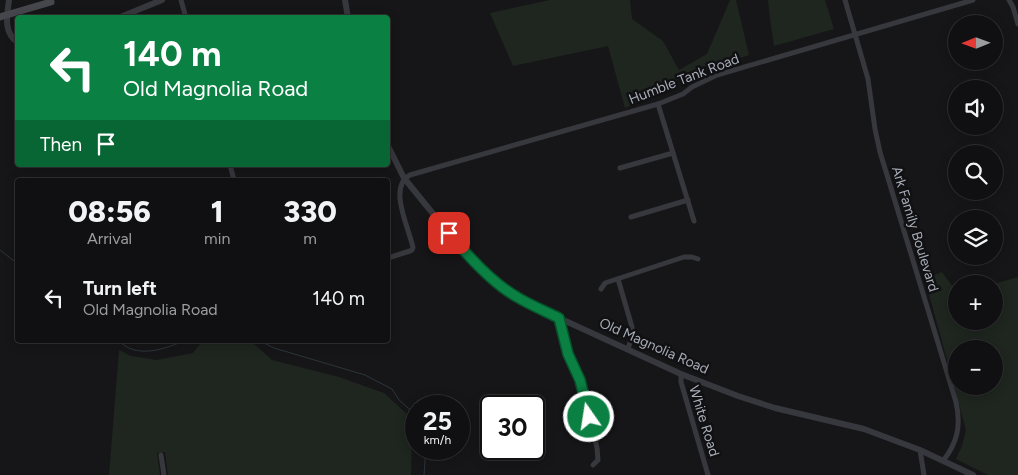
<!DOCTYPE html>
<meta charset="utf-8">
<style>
:root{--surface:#101012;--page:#19191b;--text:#f1f3f6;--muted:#9c9d9f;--line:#303032}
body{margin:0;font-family:Figtree,sans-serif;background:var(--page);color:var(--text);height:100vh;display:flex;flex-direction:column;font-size:19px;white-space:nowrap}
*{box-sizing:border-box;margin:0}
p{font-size:16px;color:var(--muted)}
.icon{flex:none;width:28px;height:28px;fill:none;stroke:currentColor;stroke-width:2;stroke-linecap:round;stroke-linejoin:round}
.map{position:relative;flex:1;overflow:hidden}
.panel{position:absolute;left:15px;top:178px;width:375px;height:165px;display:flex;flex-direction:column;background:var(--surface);border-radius:5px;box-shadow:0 2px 12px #0003,0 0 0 1px var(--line)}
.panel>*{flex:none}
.hud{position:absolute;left:15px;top:15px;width:375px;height:152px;border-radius:5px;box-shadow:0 2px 12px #0003,0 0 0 1px var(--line);background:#0b8043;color:#fff;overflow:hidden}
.needle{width:32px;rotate:269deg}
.fabs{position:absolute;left:948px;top:15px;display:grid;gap:10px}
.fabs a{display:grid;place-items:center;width:55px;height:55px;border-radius:50%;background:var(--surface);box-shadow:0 2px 12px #0003,0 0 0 1px var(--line);font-size:25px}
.speed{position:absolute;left:405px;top:395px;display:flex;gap:10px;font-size:25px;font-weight:700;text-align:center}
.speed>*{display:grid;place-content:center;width:65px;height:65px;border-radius:50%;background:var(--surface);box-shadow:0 2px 12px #0003,0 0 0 1px var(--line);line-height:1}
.speed small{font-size:12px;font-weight:400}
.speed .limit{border:2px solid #111;border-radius:8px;background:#fff;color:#111}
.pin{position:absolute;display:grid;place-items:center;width:42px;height:42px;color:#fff;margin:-21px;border-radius:10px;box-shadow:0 2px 8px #0006}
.me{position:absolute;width:55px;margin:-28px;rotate:347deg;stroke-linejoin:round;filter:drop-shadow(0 0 4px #0008)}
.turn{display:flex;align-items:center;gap:18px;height:105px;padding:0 25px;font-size:22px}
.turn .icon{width:65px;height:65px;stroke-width:2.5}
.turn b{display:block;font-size:35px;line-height:42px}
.then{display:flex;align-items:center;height:48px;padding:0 25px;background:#0003;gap:10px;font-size:19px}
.eta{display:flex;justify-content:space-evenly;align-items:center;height:85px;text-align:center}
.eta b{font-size:30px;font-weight:800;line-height:35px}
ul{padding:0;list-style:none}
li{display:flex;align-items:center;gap:15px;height:70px;padding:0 25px}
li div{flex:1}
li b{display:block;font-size:19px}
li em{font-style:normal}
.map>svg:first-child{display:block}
</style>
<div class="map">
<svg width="1018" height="475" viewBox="0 0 1018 475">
<rect width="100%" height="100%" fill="#161618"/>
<g fill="#1e261f" fill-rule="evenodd">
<path d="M550,0h80l2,19 31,22 16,29 28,-16 23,-54h6l13,55 -68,23 -27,17 -29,13 -17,-62 -95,20 -23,-53z"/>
<path d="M768,0h57l9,29 -60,17 -4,-27z"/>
<path d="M942,272l14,19v30h38v-37l24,-7v198h-30l-32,-16 6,-13 4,-16 -41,-151zM956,349h38v37h-38z"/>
<path d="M203,340h45l4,2 20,18 67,17 45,16 25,23 3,17 -1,42h-243l-3,-23 -8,1 3,22h-51l10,-125 12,6 26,4 36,-7z"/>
</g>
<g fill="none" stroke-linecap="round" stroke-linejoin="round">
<g stroke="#2c353c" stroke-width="1">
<path d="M0,250l18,14"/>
<path d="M118,340c18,20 47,9 68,0"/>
<path d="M258,340l16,8 91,27 27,14 7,11 17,15"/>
<path d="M424,475l2,-26"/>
</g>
<g stroke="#37383d" stroke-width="5">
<path d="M181,0l5,18"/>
<path d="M845,0l23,79 7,50 5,23 76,250c5,23 2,40 -13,59"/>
<path d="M1009,0l4,7 5,17"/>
<path d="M658,104l36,117"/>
<path d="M230,165l4,15"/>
<path d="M620,168l53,-15"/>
<path d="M631,217l57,-17"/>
<path d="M388,258l22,-7 2,-1 1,-2c-3,-18 -26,-61 -3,-73l248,-71 25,-10 9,-7 25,-12 256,-75"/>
<path d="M618,279l14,48 -1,12 -3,10"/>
<path d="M601,289l4,-6 3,-1 76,-25h8l6,2"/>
<path d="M559,318l9,36 12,26 17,68 1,12 -5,5"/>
<path d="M681,374v8l27,93"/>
<path d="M920,450l4,25"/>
<path d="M161,455l3,20"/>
</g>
<g stroke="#37383d" stroke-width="6">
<path d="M9,0c-2,16 -6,32 9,43"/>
<path d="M345,0l3,18"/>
<path d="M118,18l44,-18"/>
<path d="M388,146l16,32 52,64 33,33 27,22 43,21 122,56 57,22 37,12 89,21 56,21 53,25"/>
</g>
<path stroke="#45474d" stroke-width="7" d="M0,17l51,-15"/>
</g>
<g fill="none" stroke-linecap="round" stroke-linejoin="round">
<g stroke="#07532c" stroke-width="12">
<path id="route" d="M449,233c18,22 43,50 68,64 13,8 28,14 42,21l9,36 12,26 9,37"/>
</g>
<use href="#route" stroke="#0b8043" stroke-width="9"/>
</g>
<g text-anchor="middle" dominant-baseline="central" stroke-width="5" stroke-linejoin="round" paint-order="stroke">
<g font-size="14" fill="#a8adb8" stroke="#111113">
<text transform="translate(684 79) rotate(-21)">Humble Tank Road</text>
<text transform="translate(915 229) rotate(73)">Ark Family Boulevard</text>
<text transform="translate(654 346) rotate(24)">Old Magnolia Road</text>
<text transform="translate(704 421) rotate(73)">White Road</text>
</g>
</g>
</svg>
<div class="fabs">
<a><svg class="needle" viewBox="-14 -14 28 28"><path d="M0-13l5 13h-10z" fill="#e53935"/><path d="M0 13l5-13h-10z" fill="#9c9d9f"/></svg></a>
<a><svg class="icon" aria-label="sound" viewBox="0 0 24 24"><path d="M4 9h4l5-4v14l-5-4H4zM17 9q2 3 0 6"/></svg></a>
<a><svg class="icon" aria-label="search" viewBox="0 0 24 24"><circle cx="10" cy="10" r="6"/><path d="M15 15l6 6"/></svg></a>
<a><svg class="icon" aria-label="layers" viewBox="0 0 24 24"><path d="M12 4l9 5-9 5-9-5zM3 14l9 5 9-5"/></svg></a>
<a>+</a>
<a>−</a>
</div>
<div class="speed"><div>25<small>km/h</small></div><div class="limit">30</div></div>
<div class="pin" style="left:449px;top:233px;background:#d93025"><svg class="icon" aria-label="arrive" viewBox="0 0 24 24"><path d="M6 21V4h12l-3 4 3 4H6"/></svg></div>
<svg class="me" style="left:589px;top:417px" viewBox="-20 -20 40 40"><circle r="17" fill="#0b8043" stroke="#fff" stroke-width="3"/><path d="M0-11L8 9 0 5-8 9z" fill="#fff"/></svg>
<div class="hud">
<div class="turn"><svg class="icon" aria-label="left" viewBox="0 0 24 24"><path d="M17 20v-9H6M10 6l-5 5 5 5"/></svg><div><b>140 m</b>Old Magnolia Road</div></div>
<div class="then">Then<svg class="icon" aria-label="arrive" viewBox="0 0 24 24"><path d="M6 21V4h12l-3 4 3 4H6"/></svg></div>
</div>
<section class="panel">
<div class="eta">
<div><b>08:56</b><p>Arrival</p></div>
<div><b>1</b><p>min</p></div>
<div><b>330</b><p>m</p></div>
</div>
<ul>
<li><svg class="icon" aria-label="left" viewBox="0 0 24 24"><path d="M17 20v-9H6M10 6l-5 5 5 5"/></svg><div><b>Turn left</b><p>Old Magnolia Road</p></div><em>140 m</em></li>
</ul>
</section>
</div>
